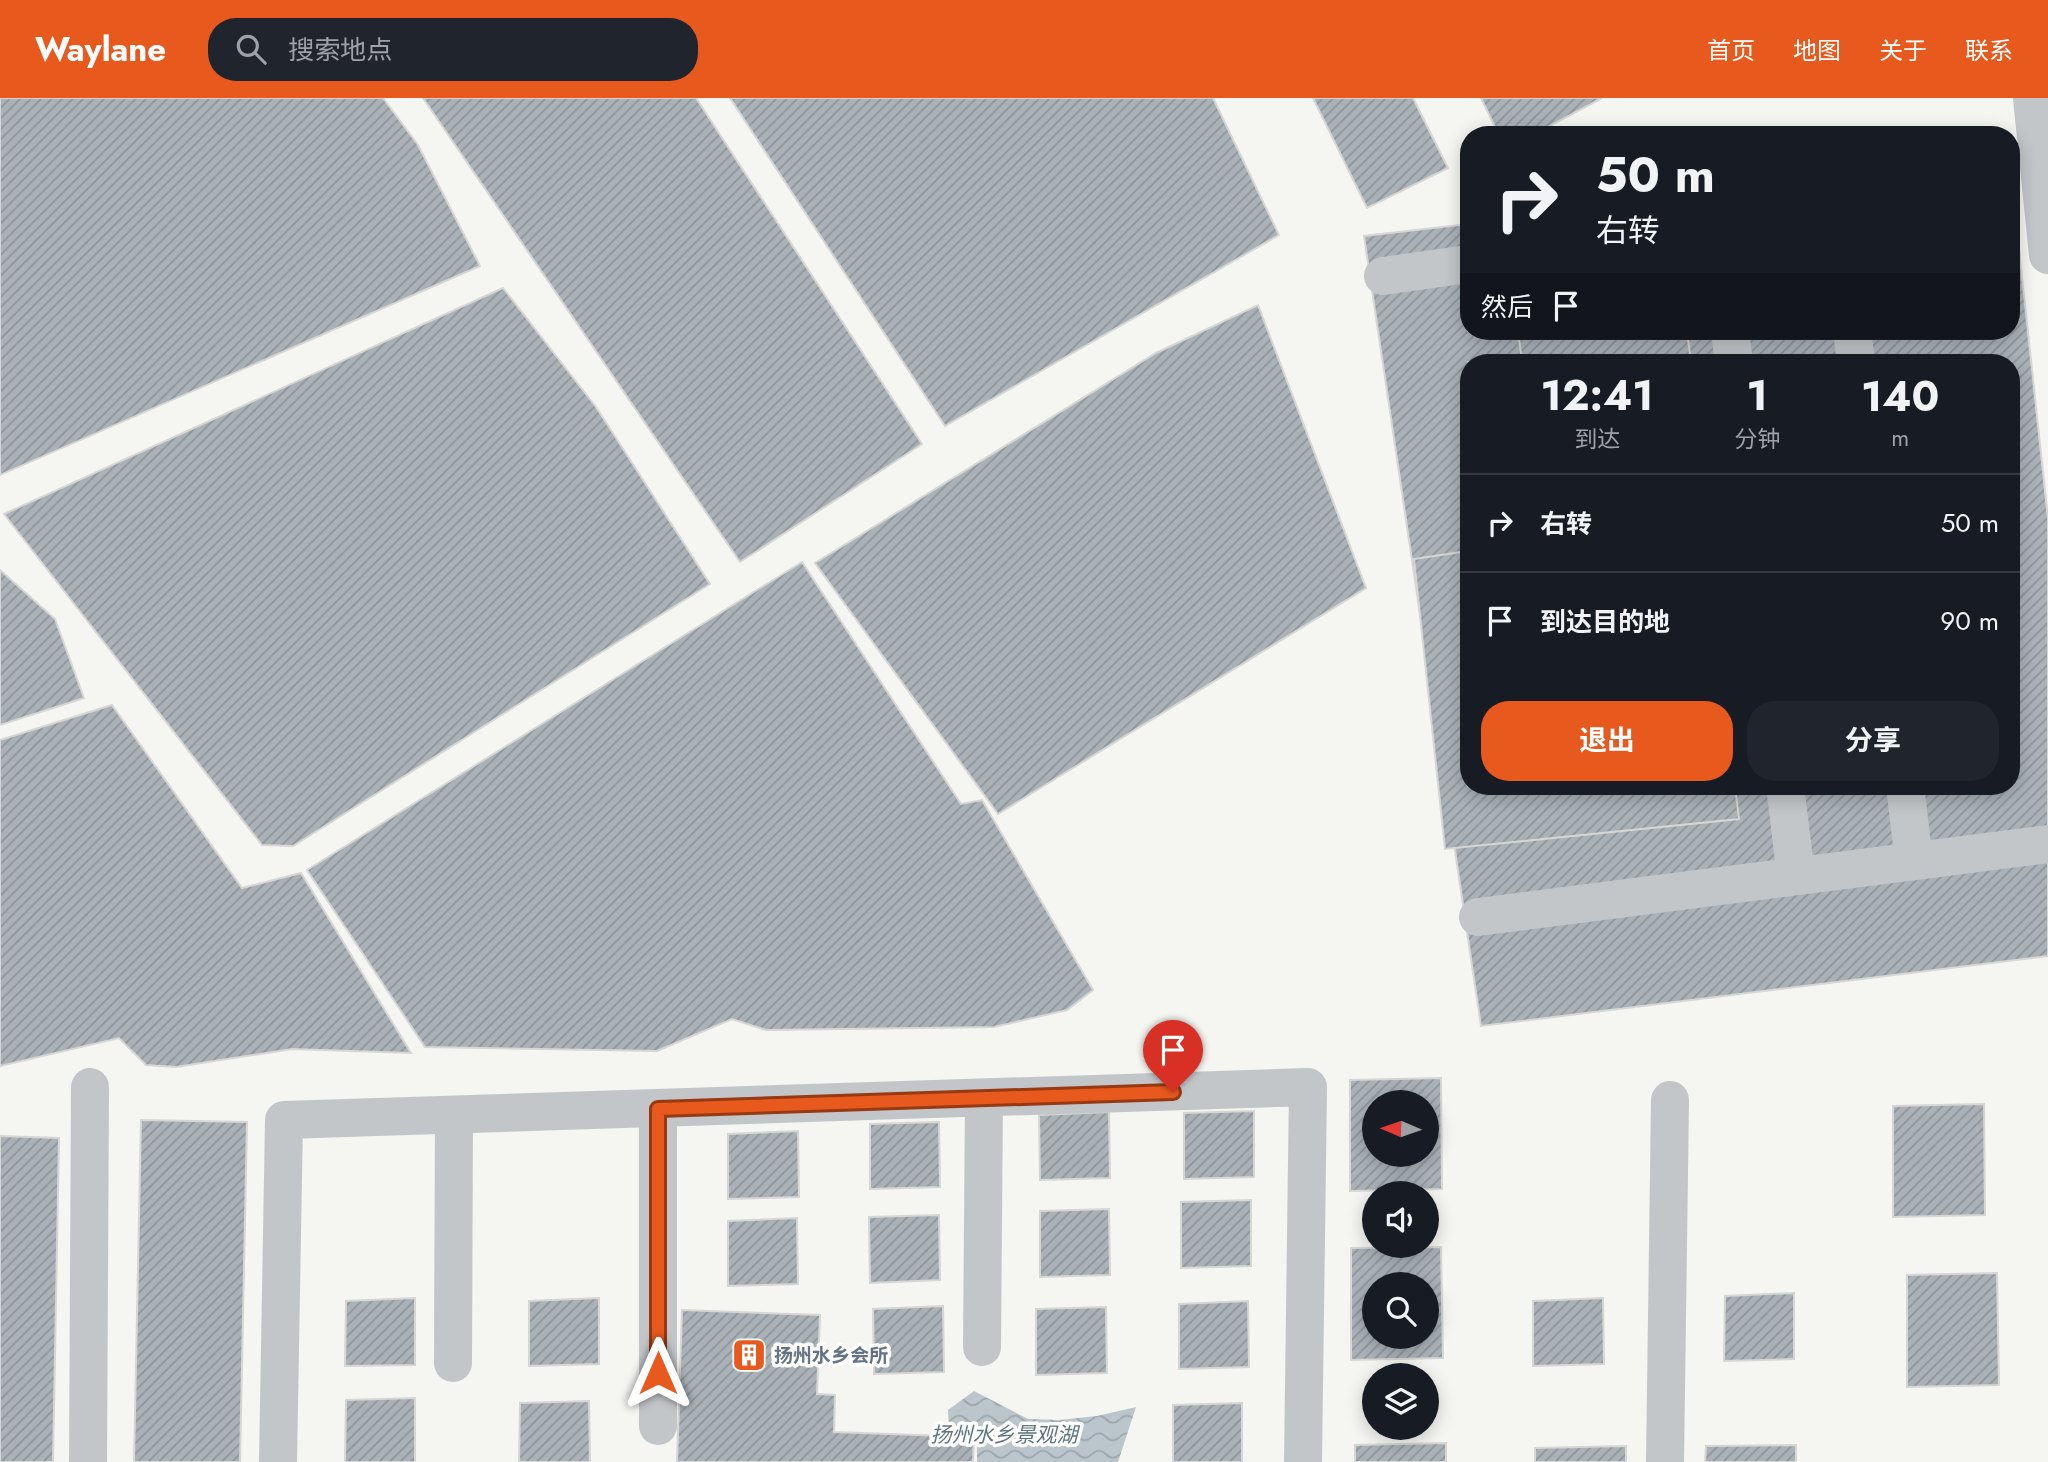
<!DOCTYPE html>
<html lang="zh">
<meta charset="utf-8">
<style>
:root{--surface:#171b24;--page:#20242c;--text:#f1f3f6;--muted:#9ea1a6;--line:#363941;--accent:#e8591e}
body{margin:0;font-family:Jost,"Noto Sans SC",sans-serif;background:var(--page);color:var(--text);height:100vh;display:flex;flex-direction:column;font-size:26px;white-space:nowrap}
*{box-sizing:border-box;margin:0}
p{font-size:23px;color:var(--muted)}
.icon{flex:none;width:38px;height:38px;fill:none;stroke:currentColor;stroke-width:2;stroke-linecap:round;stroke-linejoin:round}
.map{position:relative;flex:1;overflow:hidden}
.details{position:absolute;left:1460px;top:256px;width:560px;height:441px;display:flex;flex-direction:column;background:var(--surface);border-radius:28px;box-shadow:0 4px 18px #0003}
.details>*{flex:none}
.guide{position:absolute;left:1460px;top:28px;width:560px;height:214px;border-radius:28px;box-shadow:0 4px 18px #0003;background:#171b24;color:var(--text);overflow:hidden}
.needle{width:46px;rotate:272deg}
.tools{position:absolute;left:1362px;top:992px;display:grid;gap:14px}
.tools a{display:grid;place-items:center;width:77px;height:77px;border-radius:50%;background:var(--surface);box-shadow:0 4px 18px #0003;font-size:35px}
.pin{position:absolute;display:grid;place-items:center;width:60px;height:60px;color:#fff;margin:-72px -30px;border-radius:50% 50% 50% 0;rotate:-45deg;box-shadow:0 0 7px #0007}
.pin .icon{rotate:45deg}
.me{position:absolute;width:77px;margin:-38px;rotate:0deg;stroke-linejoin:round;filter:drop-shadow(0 0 5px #0008)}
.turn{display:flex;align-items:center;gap:24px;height:147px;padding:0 21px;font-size:32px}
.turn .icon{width:91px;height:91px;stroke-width:2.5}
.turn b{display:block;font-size:49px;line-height:60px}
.then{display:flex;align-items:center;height:66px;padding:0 21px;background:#0003;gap:14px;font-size:26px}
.eta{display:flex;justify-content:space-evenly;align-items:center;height:119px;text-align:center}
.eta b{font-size:42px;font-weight:700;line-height:49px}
.primary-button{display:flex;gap:14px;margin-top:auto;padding:14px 21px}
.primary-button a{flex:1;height:80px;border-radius:28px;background:var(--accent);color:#fff;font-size:28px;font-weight:700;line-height:80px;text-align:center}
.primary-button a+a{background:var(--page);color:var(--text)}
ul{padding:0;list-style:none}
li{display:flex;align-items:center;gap:21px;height:98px;padding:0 21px;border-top:2px solid var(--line)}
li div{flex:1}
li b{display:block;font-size:26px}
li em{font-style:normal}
header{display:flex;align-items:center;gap:42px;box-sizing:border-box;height:98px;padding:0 35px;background:var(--accent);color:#fff}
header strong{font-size:33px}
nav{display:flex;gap:38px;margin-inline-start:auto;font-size:24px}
.search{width:490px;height:63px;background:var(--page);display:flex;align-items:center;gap:18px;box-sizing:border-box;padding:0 24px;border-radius:28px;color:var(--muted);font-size:26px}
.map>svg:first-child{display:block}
</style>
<header>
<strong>Waylane</strong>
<div class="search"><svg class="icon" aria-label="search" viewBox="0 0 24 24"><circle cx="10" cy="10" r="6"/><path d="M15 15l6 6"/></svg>搜索地点</div>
<nav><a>首页</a><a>地图</a><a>关于</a><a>联系</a></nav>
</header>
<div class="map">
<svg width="2048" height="1364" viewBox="0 0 2048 1364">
<defs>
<pattern id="water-waves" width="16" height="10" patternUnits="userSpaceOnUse" patternTransform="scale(1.75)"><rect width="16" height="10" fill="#bbc6cc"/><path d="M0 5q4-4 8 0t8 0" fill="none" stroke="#9ca5ab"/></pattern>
<pattern id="building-hatch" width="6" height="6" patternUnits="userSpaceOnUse" patternTransform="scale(1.75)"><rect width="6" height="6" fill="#aab2b8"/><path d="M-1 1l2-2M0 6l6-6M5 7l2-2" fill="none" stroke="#8e959b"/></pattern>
</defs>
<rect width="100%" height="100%" fill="#f5f5f1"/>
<path fill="url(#water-waves)" d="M974,1293l54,28 32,1 37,-4 39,-9 -18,55h-141v-33l-28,-1 -1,-18z"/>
<g fill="url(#building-hatch)" stroke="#d6d6d4" stroke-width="2" fill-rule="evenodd">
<path d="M0,0h383l35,47 62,121 -480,209z"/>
<path d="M423,0h273l226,346 -182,118z"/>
<path d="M730,0h483l66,137 -334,191z"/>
<path d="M1313,0h100l35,70 -81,40z"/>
<path d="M1481,0h121l-69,37h-34z"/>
<path d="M2011,76l37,345v437l-567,70 -117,-790 104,-12v107h543zM1468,264h543v424h-543z"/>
<path d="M503,190l93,119 114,177 -417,262 -31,-1 -258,-331z"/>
<path d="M1258,207l108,283 -368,226 -183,-251 341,-210z"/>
<path d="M1518,233h169l4,31h-169z"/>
<path d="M1468,453v235h267l4,33 -294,30 -31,-290z"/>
<path d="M802,464l159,242 21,-4 111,190 -26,20 -73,17 -228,3 -34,-11 -75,32 -232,-4 -118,-177z"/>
<path d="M0,472l55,49 29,79 -84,27z"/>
<path d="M112,607l130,183 59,-15 110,180 -119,-4 -116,18 -30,-2 -27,-27 -119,28v-326z"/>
<path d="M1441,980l1,111 -92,2v-111zM1374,1004h52v53h-52z"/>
<path d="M1984,1006l1,111 -92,2v-111z"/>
<path d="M1254,1013v66l-70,2v-66z"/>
<path d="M1109,1014l1,66 -70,2 -1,-65z"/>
<path d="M141,1022l106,2 -7,340h-106z"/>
<path d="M939,1024l1,65 -70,2v-65z"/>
<path d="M798,1033l1,66 -71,2v-65z"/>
<path d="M0,1038l59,2 -6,324h-53z"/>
<path d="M1251,1102v66l-70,2v-66z"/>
<path d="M1109,1111l1,66 -70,2v-66z"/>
<path d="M939,1117l1,65 -70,3 -1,-66z"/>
<path d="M797,1120l1,66 -70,2v-65z"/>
<path d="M1441,1149l2,111 -92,2v-112zM1374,1186h52v53h-52z"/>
<path d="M1997,1175l2,112 -92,2v-112z"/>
<path d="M1794,1195v66l-70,2 1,-65z"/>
<path d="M415,1200v67l-70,1 1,-65z"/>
<path d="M599,1200v66l-70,2v-65z"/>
<path d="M1603,1200l1,66 -71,2v-65z"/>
<path d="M1248,1203l1,66 -70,2v-65z"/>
<path d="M943,1208l1,66 -70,2 -1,-65z"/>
<path d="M1106,1209l1,66 -71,2v-66z"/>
<path d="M682,1212l138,5 -3,79 18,1 -1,37 140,5 -1,25h-296z"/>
<path d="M415,1300v64h-70l1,-62z"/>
<path d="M589,1303l1,61h-71l1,-59z"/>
<path d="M1242,1305v59h-69v-57z"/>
<path d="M1446,1345v19h-91v-17z"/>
<path d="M1796,1347v17h-91l1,-16z"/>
<path d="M1626,1348v16h-91v-14z"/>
</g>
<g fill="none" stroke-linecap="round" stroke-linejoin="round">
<g stroke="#c2c6c9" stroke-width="38">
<path d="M2032,0l16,157"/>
<path d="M1383,178l85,-12"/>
<path d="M1730,233l4,31"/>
<path d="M1852,233l4,31"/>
<path d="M1785,688l11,90"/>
<path d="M1905,688l9,75"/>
<path d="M1478,819l570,-73"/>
<path d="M658,1011v317"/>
<path d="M982,1249l2,-249"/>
<path d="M453,1265l1,-248"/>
<path d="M88,1364l2,-375"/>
<path d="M278,1364l6,-342 1024,-33 -5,375"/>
<path d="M1665,1364l5,-362"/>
</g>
</g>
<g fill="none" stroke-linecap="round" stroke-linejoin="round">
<g stroke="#973a14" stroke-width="18">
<path id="route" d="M658,1275v-264l515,-17"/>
</g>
<use href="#route" stroke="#e8591e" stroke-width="12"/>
</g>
<defs>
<g id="building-square" transform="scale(1.75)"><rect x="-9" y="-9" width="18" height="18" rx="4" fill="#e8591e" stroke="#fff"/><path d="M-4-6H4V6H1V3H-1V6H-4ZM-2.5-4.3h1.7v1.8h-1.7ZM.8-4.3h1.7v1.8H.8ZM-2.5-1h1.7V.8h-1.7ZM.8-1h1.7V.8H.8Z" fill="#fff"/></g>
</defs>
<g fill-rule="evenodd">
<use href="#building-square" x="749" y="1257"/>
</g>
<g text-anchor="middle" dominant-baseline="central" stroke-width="7" stroke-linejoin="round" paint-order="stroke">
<g font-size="19" font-weight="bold" fill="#637383" stroke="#fff" text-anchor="start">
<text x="774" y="1257">扬州水乡会所</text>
</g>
<g font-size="21" font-style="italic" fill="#5f7680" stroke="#fff">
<text x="1004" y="1337">扬州水乡景观湖</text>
</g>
</g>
</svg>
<div class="tools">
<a><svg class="needle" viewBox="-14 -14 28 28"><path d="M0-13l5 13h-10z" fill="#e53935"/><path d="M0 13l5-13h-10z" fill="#9ea1a6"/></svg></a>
<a><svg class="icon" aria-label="sound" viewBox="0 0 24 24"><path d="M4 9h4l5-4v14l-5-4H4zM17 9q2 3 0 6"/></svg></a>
<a><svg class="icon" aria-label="search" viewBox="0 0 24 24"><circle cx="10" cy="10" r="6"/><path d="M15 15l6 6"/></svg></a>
<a><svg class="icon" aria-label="layers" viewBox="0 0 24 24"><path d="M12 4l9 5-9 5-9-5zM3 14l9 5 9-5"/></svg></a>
</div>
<div class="pin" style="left:1173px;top:994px;background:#d93025"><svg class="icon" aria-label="arrive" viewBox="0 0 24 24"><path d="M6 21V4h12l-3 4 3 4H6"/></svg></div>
<svg class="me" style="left:658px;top:1275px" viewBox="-20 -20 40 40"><path d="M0-17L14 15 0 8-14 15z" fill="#e8591e" stroke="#fff" stroke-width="4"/></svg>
<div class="guide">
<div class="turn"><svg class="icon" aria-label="right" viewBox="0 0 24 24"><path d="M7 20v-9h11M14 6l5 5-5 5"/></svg><div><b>50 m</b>右转</div></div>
<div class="then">然后<svg class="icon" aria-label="arrive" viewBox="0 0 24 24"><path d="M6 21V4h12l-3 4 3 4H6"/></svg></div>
</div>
<section class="details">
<div class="eta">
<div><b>12:41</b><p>到达</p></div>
<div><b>1</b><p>分钟</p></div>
<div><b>140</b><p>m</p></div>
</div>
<ul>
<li><svg class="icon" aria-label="right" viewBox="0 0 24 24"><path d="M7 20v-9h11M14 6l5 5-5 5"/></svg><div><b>右转</b></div><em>50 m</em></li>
<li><svg class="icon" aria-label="arrive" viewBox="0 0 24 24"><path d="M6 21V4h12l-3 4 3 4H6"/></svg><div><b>到达目的地</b></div><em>90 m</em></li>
</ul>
<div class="primary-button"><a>退出</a><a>分享</a></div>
</section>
</div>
